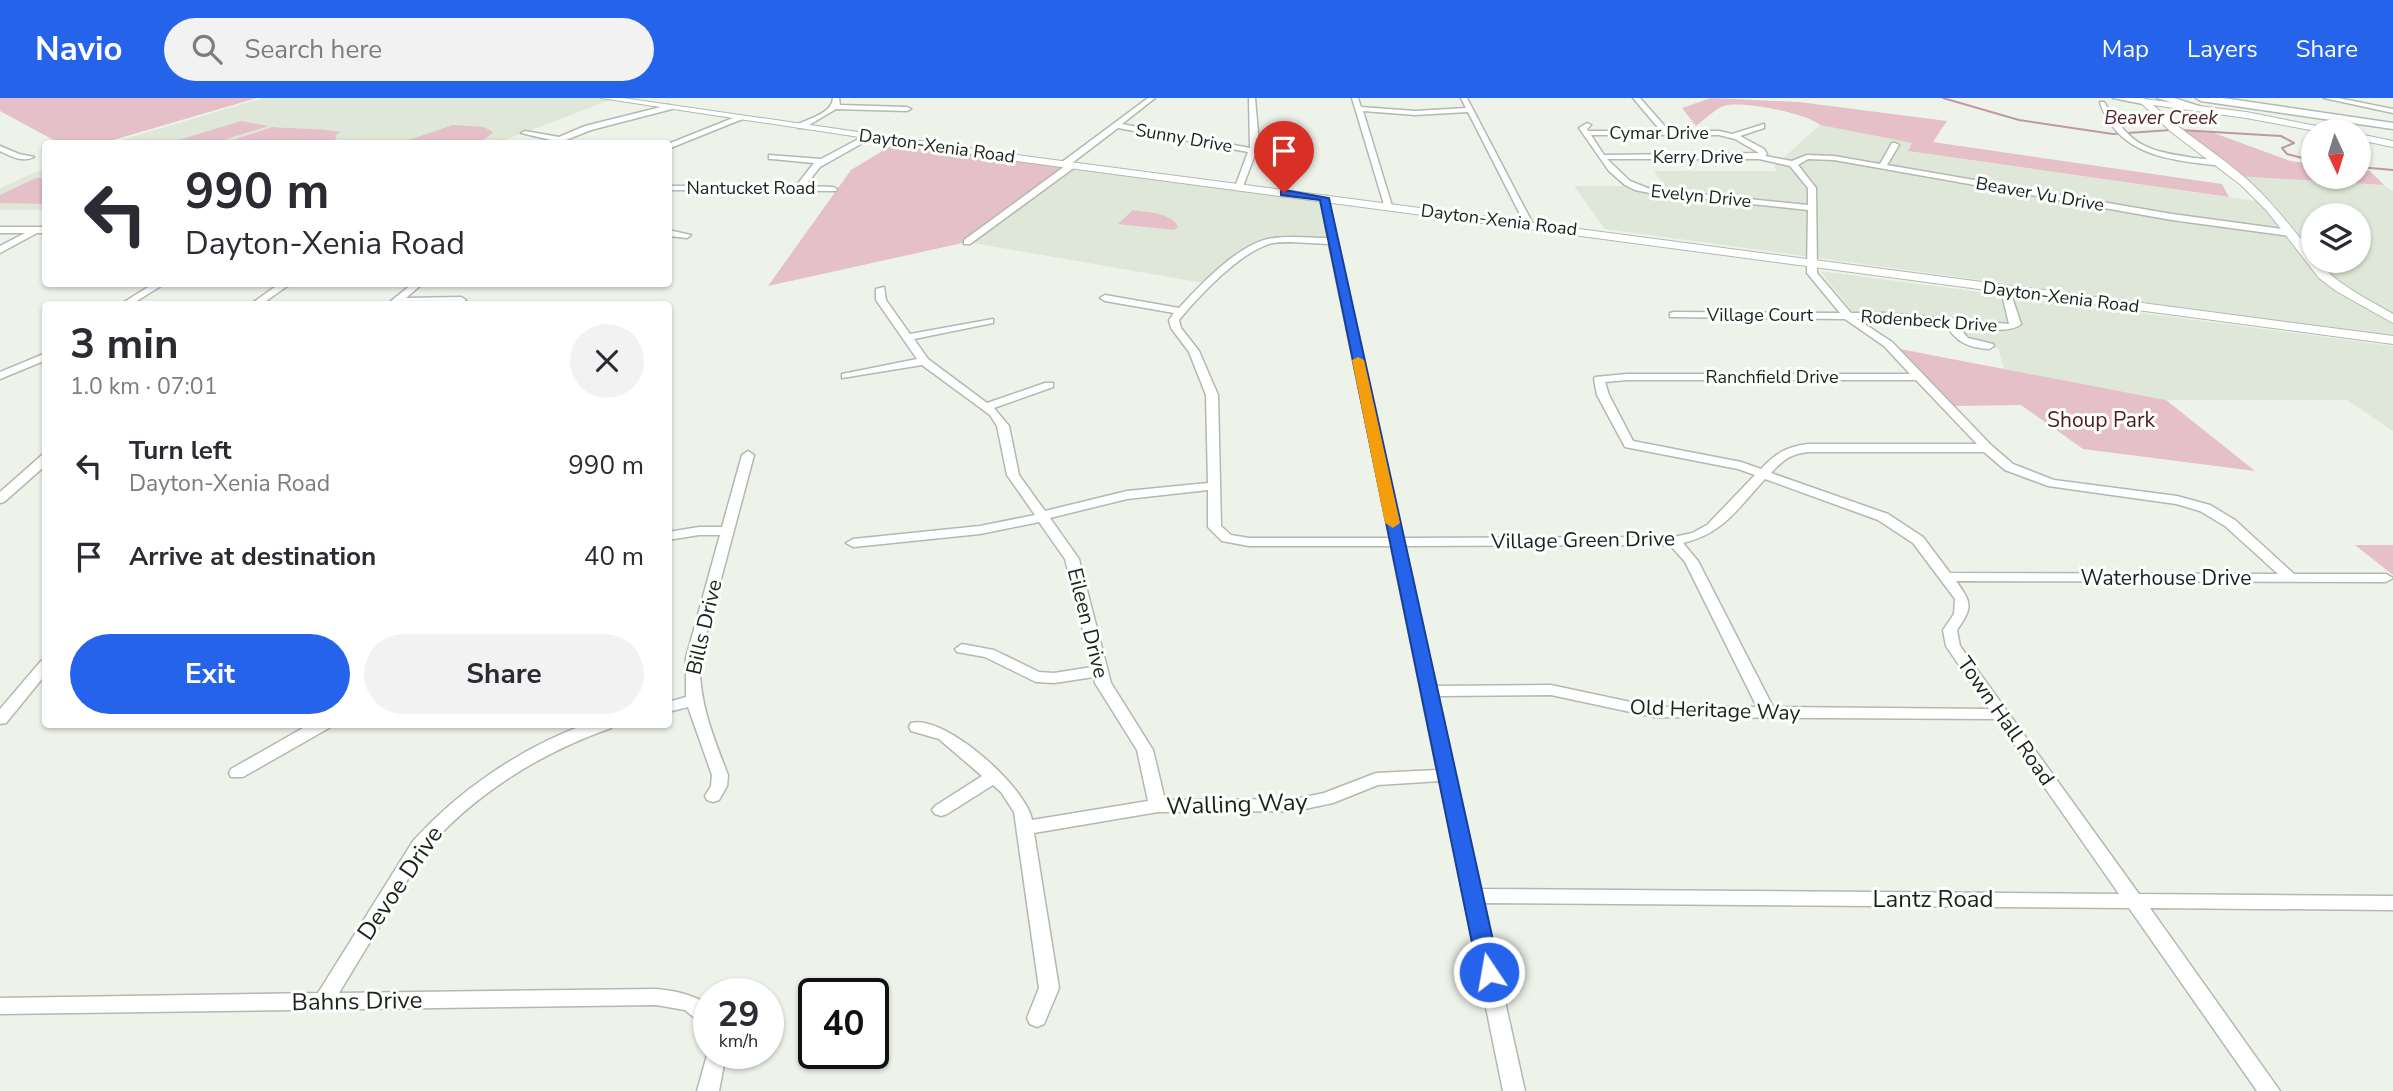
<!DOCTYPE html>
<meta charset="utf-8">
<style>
:root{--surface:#fff;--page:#f2f2f3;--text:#2b2b33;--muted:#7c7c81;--accent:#2563eb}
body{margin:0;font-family:"Nunito Sans",sans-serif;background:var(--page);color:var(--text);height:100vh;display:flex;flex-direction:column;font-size:26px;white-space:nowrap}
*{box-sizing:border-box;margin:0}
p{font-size:23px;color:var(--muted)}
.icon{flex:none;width:38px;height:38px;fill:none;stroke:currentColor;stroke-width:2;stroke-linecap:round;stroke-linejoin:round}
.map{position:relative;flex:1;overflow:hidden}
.side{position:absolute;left:42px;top:203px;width:630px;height:427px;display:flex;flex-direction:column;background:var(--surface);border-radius:7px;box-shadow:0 2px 5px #0004}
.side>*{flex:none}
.banner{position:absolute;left:42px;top:42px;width:630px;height:147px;border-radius:7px;box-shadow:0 2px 5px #0004;background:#fff;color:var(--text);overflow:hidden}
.needle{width:46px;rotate:176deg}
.controls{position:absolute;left:2301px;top:21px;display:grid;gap:14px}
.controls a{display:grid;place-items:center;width:70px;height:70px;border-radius:50%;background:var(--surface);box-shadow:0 2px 5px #0004;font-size:35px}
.speed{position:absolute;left:693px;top:880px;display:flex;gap:14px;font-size:35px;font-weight:700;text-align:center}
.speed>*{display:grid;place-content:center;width:91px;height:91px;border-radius:50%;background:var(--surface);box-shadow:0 2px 5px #0004;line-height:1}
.speed small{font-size:18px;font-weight:400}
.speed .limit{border:4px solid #111;border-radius:10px;background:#fff;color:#111}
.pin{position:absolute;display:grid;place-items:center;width:60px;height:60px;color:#fff;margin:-72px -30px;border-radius:50% 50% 50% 0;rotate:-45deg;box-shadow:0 0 7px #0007}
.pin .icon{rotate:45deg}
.me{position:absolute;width:77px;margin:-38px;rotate:348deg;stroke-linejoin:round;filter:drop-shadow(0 0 5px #0008)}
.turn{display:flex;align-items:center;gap:24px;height:147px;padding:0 28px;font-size:32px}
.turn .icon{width:91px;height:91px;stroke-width:2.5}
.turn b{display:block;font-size:49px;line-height:60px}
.round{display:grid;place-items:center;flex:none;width:74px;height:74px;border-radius:37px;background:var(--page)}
.overview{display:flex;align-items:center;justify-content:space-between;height:119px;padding:0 28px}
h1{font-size:42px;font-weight:700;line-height:52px}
.action{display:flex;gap:14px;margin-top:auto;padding:14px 28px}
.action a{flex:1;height:80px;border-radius:42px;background:var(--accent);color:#fff;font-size:28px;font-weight:700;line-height:80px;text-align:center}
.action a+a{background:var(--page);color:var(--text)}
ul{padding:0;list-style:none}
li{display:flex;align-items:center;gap:21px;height:91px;padding:0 28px}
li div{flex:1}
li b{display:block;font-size:26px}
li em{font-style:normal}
header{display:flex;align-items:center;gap:42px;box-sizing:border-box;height:98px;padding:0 35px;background:var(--accent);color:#fff}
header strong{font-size:33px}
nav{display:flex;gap:38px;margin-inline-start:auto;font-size:24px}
.search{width:490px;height:63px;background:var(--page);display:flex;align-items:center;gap:18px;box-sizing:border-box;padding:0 24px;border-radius:38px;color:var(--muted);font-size:26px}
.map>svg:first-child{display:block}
</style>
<header>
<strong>Navio</strong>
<div class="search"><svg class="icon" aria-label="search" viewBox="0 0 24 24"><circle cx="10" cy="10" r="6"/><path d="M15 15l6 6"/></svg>Search here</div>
<nav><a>Map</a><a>Layers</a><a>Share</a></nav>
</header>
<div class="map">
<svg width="2393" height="993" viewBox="0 0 2393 993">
<rect width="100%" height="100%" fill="#eef3ea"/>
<g fill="#dfe8d8" fill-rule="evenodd">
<path d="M263,0h342l8,1 -116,44 -390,1z"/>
<path d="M1820,27l92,18 -4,8 354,51 -26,-26 148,9 9,6v145l-788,-107 -31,-43h91l-11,-15h123l-3,-5zM2314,117h45v46h-45z"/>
<path d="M1072,67l252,33 9,43h-57l-16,3 -51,40 -242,-42z"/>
<path d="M45,70v42h-45v-22z"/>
<path d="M1820,173l573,75v85l-46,-31h-181l-162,-31 -6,-21 -41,-6 -9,-23 -95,-7z"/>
</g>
<g fill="#e5c0c9">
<path d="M0,0h257l-154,45h-44l-59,-32z"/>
<path d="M1711,0l88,4 148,19 -14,21 289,42 7,13 -321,-46 4,-8 -92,-18c-15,-12 -72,-23 -92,-20 -10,1 -24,15 -32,21l-14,-18z"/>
<path d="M241,23l28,5 -55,17h-45z"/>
<path d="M453,27l31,2 9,5c-14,19 -70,12 -93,11z"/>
<path d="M272,29c24,2 46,1 69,5l-4,2 -3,8 3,1h-113z"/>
<path d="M2177,33l37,2 76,28 23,3 1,13h45v-8l11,2 14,14 -148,-9z"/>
<path d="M894,46l175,24 -102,74 -199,44 83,-116z"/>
<path d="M36,80h9v26l-45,-1v-8z"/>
<path d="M1133,112c15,3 38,2 45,17l-4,3 -56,-6z"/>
<path d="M1900,251l266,51 89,71 -172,-22 -62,-44 -68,1z"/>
<path d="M2355,447h38v30z"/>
</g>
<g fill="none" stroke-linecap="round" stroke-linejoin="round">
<g stroke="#be99a1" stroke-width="2">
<path d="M1943,0l76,22 94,14 58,-4"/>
<path d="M2179,32l102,6 13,7 -12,5 5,6 27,7"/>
<path d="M2359,69l34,3"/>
</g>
<g stroke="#b3b8b0" stroke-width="3">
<g id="minor">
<path d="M833,0h6l1,7 67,2 4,2 -4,2 -71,-2 -32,19h-6v-4c13,-6 34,-11 35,-26z"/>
<path d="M1148,0h7l-33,26 128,24 -1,-50h6l4,46 -17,45 -7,-2 13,-35 -130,-24 -46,35h3v4l-105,77h-6v-4l101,-74h-3v-4z"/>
<path d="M1352,0h6l3,9 54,4 51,-3 -5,-10h6l66,126 -1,2 -7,-2 -57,-112 -53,3 -52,-4 29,95 -7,2z"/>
<path d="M1633,0h7l29,33h50l13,3 32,-10v4l-24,8 24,13 3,5 -2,2 27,5 15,-6 27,1 46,8 12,-21h3l4,2 -12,20 285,49 118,16 4,3 -4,3 -118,-16 -338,-60 -26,-1 -10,6 18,23 1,85 34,40h33l125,11 -8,-34 8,-2 12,36c-12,11 -47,3 -64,1l11,13 25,6 1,2 -5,3c-19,-1 -34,-7 -43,-25l-89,-5 35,23 99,103 22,19 41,16 123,16 33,9 25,15 59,54h92l7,4 -7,4 -430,-1c16,22 17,26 1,49l3,16 179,248 254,2v14l-243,-2 130,183h-23l-128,-183 -646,-5 42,188h-22l-63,-310 -62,4 -45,18 -38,8 -137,1 -124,21 25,155 -15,36 -7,3 -7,-3 -3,-6 12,-30 -25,-176 -13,-20 -8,-7 -46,29 -6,2 -6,-2 -3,-4 3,-4 47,-30 -43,-37 -28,-8 -2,-4 2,-4c34,-9 116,65 121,97l116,-19 -11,-51 -42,-67 -1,-6 -40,6 -18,-1 -51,-25 -28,-5 -2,-3 7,-5 32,6 45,22 15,1 38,-6 -27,-108 -26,-37 -59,12 -127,13 -7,-4 7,-4 127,-13 55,-11 -28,-40 -10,-49 -7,-11 -68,-50 -80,13v-4l75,-15 -41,-59v-11l8,-2 2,13 24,34 83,-15v4l-79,16 14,20 59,44 58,-20h8v4l-59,21 15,18 10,49 26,36 82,-20 81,-8 -2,-88 -17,-43 -18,-24 -2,-8 5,-7 -69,-12 -5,-3 5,-3 74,13c22,-24 58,-62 89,-69 20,-4 40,-1 60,-1l-8,-40 7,-2 76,342 271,-1 18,-4 15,-8 48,-50 -17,-6 -113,-22 -28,-52 -3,-16 1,-2 32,-3h283l-26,-28 -39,-27 -175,-2v-4l4,-1 166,1 -33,-40 1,-63 -158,-17 -15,-3 -10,-5 -16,-14 -30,-43 8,-5 4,2 -4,4 1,2h73zM1591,37h128l16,4 24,14 -155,2zM1607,61h152l31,7 18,22v17l-158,-16 -20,-8zM1291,144l38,2 61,294h-141l-18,-3 -10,-9 -3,-131 -19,-44 -18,-23 -2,-8c20,-24 59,-66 90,-76 7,-2 15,-2 22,-2zM1627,282h289l61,64h-169c-22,3 -32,9 -47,25l-20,-7 -108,-21 -24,-46 -4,-13zM1808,354h176l21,18 43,16 128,18 24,7 25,15 53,48 -328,-1 -27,-36 -35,-23 -117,-41c12,-13 19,-19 37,-21zM1765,381l113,41 35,23 42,56 -1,15 -11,16 3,16 43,63 -216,-2 -75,-146 -15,-18c40,-9 55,-35 82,-64zM1208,392v37l14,14 27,5h142l46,224 -61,3 -52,20 -29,6 -130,1 -12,-50 -42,-67 -32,-124 -29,-41 77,-19zM1670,447l15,17 72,145h-103l-103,-22 -116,1 -30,-140zM1551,597l103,22 343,2 122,175 -639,-5 -42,-193z"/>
<path d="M2324,0h14l55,11v4z"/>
<path d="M2100,4h4c28,44 39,48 90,56 10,1 23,1 32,6l-4,2c-40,-5 -90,-7 -113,-45 -4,-7 -8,-13 -9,-19z"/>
<path d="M669,7l3,4 -81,21 -35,14h-11l6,-4 -30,-7 4,-2 34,6 26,-11z"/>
<path d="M738,18l7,2 -77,31v-5z"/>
<path d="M868,36l7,2 -55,31 -15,19 28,1 4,2 -1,2 -168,-1v-4h128l18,-23 -42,-4h-3v-4l52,4z"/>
<path d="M0,48l19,8 15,3c-11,6 -24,-1 -34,-6z"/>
<path d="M0,129h46v6h-9l-37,20v-7l25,-13h-25z"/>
<path d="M668,132l23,5 -4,3 -19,-2z"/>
<path d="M153,186h11l-32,20h-11z"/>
<path d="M279,186h11l-28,20h-11z"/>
<path d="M412,186h10l-16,14 55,-1 5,3 -5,3 -71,1 1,-3z"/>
<path d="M46,255v7l-46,19v-7z"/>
<path d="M748,353l6,4 -54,203c-2,43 13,78 28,117l-1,11 -8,14 -6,2 -6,-2 -2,-4 6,-10 1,-11 -24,-68 -20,5v-10l18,-5v-39l34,-123h-21l-31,5v-8l31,-5h23l20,-72z"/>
<path d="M42,357h4v10l-42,37 -4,1v-11z"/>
<path d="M46,561v15l-40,49 -6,1v-15l41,-48z"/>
<path d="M310,626h21l-2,4 -86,49h-12l-2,-4 2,-4z"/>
<path d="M587,626h26l-2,4c-71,25 -137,66 -186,123l-86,142 317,-4c19,2 37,5 53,16v22l-7,-3 -17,-14 -29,-5 -656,9v-16l318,-5 95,-152c46,-51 109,-94 174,-117z"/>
<path d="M709,950v6h17l-7,37h-22z"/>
</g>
</g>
<g stroke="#b3b8b0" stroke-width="2">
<g id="major">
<path d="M601,0h22l401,58 1369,180v8l-1369,-182z"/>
<path d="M2136,0l110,14 86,17 1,2h-17l-70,-13 -93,-13c30,28 66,49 97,77 24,22 43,48 64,73v6h4c19,24 48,37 75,53v9l-57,-32 -17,-13 -52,-67 -26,-26 -71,-54z"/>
<path d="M2359,36l34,7v6l-34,-7z"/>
</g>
</g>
<g stroke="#b3b8b0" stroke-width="3">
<g id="highway">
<path d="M2113,0h31l4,3 -5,3z"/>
<path d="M2157,0h17l31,10 -5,3z"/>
<path d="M2196,0h27l170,25v6l-192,-28z"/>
</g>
</g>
<use href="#minor" fill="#fff" fill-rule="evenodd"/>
<use href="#major" fill="#fff" fill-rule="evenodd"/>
<use href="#highway" fill="#fff" fill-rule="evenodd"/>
</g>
<path fill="#2563eb" stroke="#184099" stroke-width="2" d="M1284,92l45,8 171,774 -3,7 -8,2 -8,-2 -3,-7 -158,-772 -39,-5v-4z"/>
<path fill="#f59e0b" d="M1358,259l6,3 36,163 -7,5 -8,-5 -33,-163z"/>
<g text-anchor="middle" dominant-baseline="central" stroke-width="6" stroke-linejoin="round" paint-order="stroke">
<g font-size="18" fill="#1f211e" stroke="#fdfffc">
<text x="1659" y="35">Cymar Drive</text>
<text transform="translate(1184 40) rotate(10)">Sunny Drive</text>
<text transform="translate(937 48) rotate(8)">Dayton-Xenia Road</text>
<text x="1698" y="59">Kerry Drive</text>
<text x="751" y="90">Nantucket Road</text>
<text transform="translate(2040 96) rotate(10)">Beaver Vu Drive</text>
<text transform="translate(1701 98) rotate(6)">Evelyn Drive</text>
<text transform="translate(1499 122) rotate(7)">Dayton-Xenia Road</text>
<text transform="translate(2061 199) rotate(7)">Dayton-Xenia Road</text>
<text x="1760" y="217">Village Court</text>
<text transform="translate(1929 223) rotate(4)">Rodenbeck Drive</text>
<text x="1772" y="279">Ranchfield Drive</text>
</g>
<g font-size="19" font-style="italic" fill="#542231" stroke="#fdfffc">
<text x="2161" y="20">Beaver Creek</text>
</g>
<g font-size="21" fill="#4b1b2a" stroke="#fdfffc">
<text x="2101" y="322">Shoup Park</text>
</g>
<g font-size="21" fill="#1f211e" stroke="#fdfffc">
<text transform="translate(1583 442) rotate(-1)">Village Green Drive</text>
<text x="2166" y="480">Waterhouse Drive</text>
<text transform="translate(1088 525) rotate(76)">Eileen Drive</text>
<text transform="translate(704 529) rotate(-77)">Bills Drive</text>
<text transform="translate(1715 612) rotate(2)">Old Heritage Way</text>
<text transform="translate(2006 623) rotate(55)">Town Hall Road</text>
</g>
<g font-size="24" fill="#1f211e" stroke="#fdfffc">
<text transform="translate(1237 706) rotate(-2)">Walling Way</text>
<text transform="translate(400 785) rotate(-56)">Devoe Drive</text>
<text x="1933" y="801">Lantz Road</text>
<text transform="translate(357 903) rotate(-1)">Bahns Drive</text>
</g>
</g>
</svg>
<div class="controls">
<a><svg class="needle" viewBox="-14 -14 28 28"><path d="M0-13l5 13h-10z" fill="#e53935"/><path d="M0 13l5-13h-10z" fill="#7c7c81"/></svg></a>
<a><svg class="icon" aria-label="layers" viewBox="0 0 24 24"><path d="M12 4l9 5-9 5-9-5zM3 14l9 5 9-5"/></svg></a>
</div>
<div class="speed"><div>29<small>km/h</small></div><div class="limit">40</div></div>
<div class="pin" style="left:1284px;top:95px;background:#d93025"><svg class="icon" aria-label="arrive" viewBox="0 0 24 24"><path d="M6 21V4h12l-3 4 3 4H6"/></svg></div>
<svg class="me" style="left:1489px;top:874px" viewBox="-20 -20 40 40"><circle r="17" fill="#2563eb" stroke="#fff" stroke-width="3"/><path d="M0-11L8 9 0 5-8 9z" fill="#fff"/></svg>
<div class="banner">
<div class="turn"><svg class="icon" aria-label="left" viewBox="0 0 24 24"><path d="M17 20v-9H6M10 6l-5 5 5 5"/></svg><div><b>990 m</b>Dayton-Xenia Road</div></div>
</div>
<section class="side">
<div class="overview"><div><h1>3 min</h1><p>1.0 km · 07:01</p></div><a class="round"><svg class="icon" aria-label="close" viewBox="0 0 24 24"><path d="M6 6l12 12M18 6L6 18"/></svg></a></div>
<ul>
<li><svg class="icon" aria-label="left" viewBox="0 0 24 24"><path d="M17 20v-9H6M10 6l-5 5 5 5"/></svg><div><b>Turn left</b><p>Dayton-Xenia Road</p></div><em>990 m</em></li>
<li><svg class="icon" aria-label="arrive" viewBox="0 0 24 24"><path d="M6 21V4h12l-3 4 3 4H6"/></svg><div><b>Arrive at destination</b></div><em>40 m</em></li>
</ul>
<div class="action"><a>Exit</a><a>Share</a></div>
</section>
</div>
